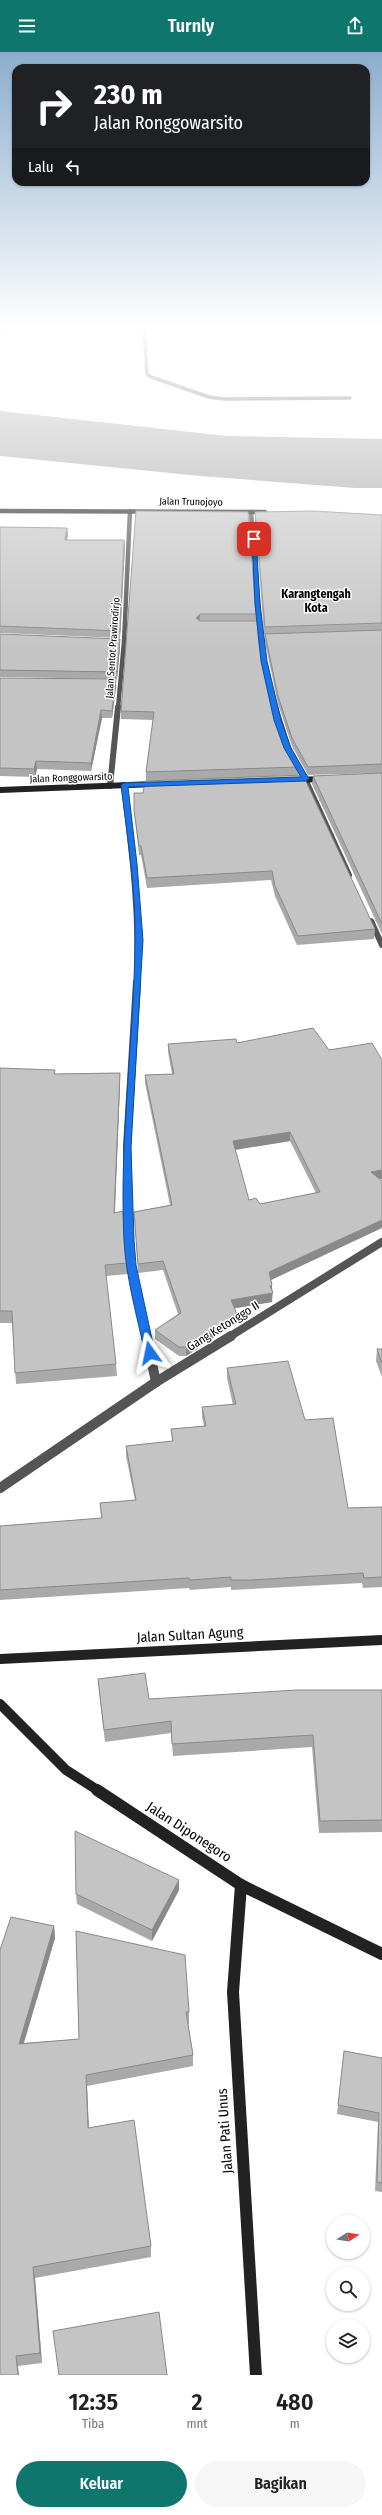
<!DOCTYPE html>
<html lang="id">
<style>
:root{--surface:#fff;--page:#f6f6f6;--text:#202124;--muted:#757577;--accent:#0f766e}
body{margin:0;font-family:"Fira Sans Condensed",sans-serif;background:var(--page);color:var(--text);height:100vh;display:flex;flex-direction:column;font-size:15px;white-space:nowrap}
*{box-sizing:border-box;margin:0}
p{font-size:13px;color:var(--muted)}
.icon{flex:none;width:22px;height:22px;fill:none;stroke:currentColor;stroke-width:2;stroke-linecap:round;stroke-linejoin:round}
.map{position:relative;height:2323px;overflow:hidden}
.drawer{display:flex;flex-direction:column;background:var(--surface);flex:1}
.drawer>*{flex:none}
.guide{position:absolute;left:12px;top:12px;width:358px;height:122px;border-radius:12px;box-shadow:0 1px 3px #0004;background:#202124;color:#fff;overflow:hidden}
.needle{width:26px;rotate:78deg}
.controls{position:absolute;left:326px;top:2163px;display:grid;gap:8px}
.controls a{display:grid;place-items:center;width:44px;height:44px;border-radius:50%;background:var(--surface);box-shadow:0 1px 3px #0004;font-size:20px}
.pin{position:absolute;display:grid;place-items:center;width:34px;height:34px;color:#fff;margin:-17px;border-radius:8px;box-shadow:0 2px 6px #0006}
.me{position:absolute;width:44px;margin:-22px;rotate:348deg;stroke-linejoin:round;filter:drop-shadow(0 0 3px #0008)}
.turn{display:flex;align-items:center;gap:14px;height:84px;padding:0 16px;font-size:18px}
.turn .icon{width:52px;height:52px;stroke-width:2.5}
.turn b{display:block;font-size:28px;line-height:34px}
.then{display:flex;align-items:center;height:38px;padding:0 16px;background:#0003;gap:8px;font-size:15px}
.eta{display:flex;justify-content:space-evenly;align-items:center;height:68px;text-align:center}
.eta b{font-size:24px;font-weight:600;line-height:28px}
.button{display:flex;gap:8px;margin-top:auto;padding:8px 16px}
.button a{flex:1;height:46px;border-radius:24px;background:var(--accent);color:#fff;font-size:16px;font-weight:600;line-height:46px;text-align:center}
.button a+a{background:var(--page);color:var(--text)}
header{display:flex;justify-content:space-between;align-items:center;height:52px;padding:0 16px;background:var(--accent);color:#fff;font-size:18px;font-weight:600}
.map>svg:first-child{display:block}
</style>
<header><svg class="icon" aria-label="menu" viewBox="0 0 24 24"><path d="M4 6h16M4 12h16M4 18h16"/></svg>Turnly<svg class="icon" aria-label="share" viewBox="0 0 24 24"><path d="M12 15V3M7 8l5-5 5 5M5 13v7h14v-7"/></svg></header>
<div class="map">
<svg width="382" height="2323" viewBox="0 0 382 2323">
<rect width="100%" height="100%" fill="#fff"/>
<path fill="#a3a3a3" d="M0,359l227,25 155,3v49h-27l-155,-12 -200,-20z"/>
<g fill="none" stroke-linecap="round" stroke-linejoin="round">
<g stroke="#555" stroke-width="3.5">
<path d="M144,274l3,48 4,3 58,20 15,2 126,-1"/>
<path d="M0,279l4,-5"/>
</g>
<g stroke="#555" stroke-width="4.5">
<path d="M251,460l11,138 13,58"/>
<path d="M118,656l6,-66 6,-131"/>
</g>
<g stroke="#555" stroke-width="6">
<path d="M275,655l13,41 17,31 44,96"/>
<path d="M124,733c8,66 16,131 13,198"/>
<path d="M110,734l8,-79"/>
<path d="M371,869l11,24"/>
</g>
<g stroke="#555" stroke-width="8">
<path d="M137,930l-10,165 2,93 2,25 15,72"/>
<path d="M229,1285l153,-95"/>
</g>
<g stroke="#555" stroke-width="10">
<path d="M146,1284l10,46"/>
<path d="M0,1436l156,-106 75,-46"/>
</g>
<path stroke="#222" stroke-width="4.5" d="M0,459l265,1"/>
<g stroke="#222" stroke-width="6">
<path d="M295,728l28,-1"/>
<path d="M0,738l155,-6"/>
</g>
<g stroke="#222" stroke-width="10">
<path d="M0,1607l382,-19"/>
<path d="M0,1652l66,66 33,21"/>
</g>
<g stroke="#222" stroke-width="12">
<path d="M97,1738l144,95 141,69"/>
<path d="M241,1833l-8,107 23,383"/>
</g>
</g>
<g fill="#a9a9a9" fill-rule="evenodd">
<path d="M136,459l120,103v7l3,22 12,58 13,40 14,26v8l-152,6v-9l7,-52 -32,-1v-8z"/>
<path d="M255,460l127,3v258l-74,2 -16,-29 -14,-42 -13,-62v-8h-1l-9,-116z"/>
<path d="M0,475l67,1 1,7 -1,5 58,6 -5,92 -120,-5z"/>
<path d="M0,582l120,5v7l-3,33 -117,-2z"/>
<path d="M0,626l116,9 -4,31h-10l-11,53 -54,-2 -2,8 -35,-1z"/>
<path d="M382,721v161l-70,-150 1,-8z"/>
<path d="M134,741l241,136 -1,10 -77,6 -22,-49 -4,-16 -124,8 -6,-33h-2l-4,-36z"/>
<path d="M237,991l145,136h-3l-108,101 2,13 -1,9 -37,6 1,15 -50,33h-7l-24,-17v-9l23,-16 -15,-44 -25,3 -4,-61 36,-7 -25,-122v-8l27,-1 -4,-22v-8zM290,1089l26,52 -56,11 -11,-4 -14,-50z"/>
<path d="M0,1016l55,6 65,-1v11l-5,129 12,50 1,11 -22,2 10,88 1,12 -101,8 -4,-61h-12z"/>
<path d="M377,1297h5v28l-6,-16z"/>
<path d="M227,1316l78,52 43,88 34,-1v80l-19,1 -1,-5 -111,6 -20,1v-3l-41,3 -1,-2 -189,12v-74l101,-8 -1,-15 35,-3 -9,-44v-10l46,-5 -1,-12 33,-3 -2,-9v-10l31,-2 -6,-27z"/>
<path d="M98,1627l51,20 233,-9v142l-63,1 -7,-86 -139,9 -2,-23 -66,9 -6,-51z"/>
<path d="M179,1828v10l-27,51 -75,-37 -1,-10z"/>
<path d="M54,1874l1,12 -31,105 55,-4 -3,-108 113,81v12h-1l5,31v11l-106,20 2,42 62,118v11l-116,21 7,85 -24,3 -18,9v-425z"/>
<path d="M344,1999l38,7v134l-7,-1 3,-69 -41,-8z"/>
</g>
<g fill="#898989">
<path d="M67,476l1,7 -3,11v-6z"/>
<path d="M124,488l1,6 -5,92v-7z"/>
<path d="M200,562v7l-4,-3z"/>
<path d="M120,587v7l-3,33v-7z"/>
<path d="M116,627v8l-4,31v-7z"/>
<path d="M101,658l1,8 -11,53v-8z"/>
<path d="M36,709l1,8 -2,8 -1,-8z"/>
<path d="M120,1021v11l-6,140v-11z"/>
<path d="M290,1080v9l-57,9v-9z"/>
<path d="M382,1118v9l-12,2 1,-9z"/>
<path d="M382,1168v8l-113,53v-9z"/>
<path d="M272,1233v17l-41,7v-9z"/>
<path d="M237,1262l-1,9 -50,33v-9z"/>
<path d="M179,1828v10l-27,51v-11z"/>
<path d="M54,1874l1,12 -35,117 -1,-11z"/>
<path d="M86,2023l1,11 2,53 -1,-11z"/>
<path d="M33,2215l2,11 7,85 -2,-10z"/>
<path d="M16,2304l2,10 1,9h-1z"/>
</g>
<g fill="#c4c4c4" stroke="#898989" fill-rule="evenodd">
<path d="M136,459l112,1 8,102h-56l-4,4 4,3h57l2,22 12,58 13,40 14,26 -152,5 8,-60 -33,-1z"/>
<path d="M313,459l69,4v108l-117,4 -10,-115z"/>
<path d="M0,475l67,1 -2,12h59l-4,91 -120,-5z"/>
<path d="M382,578v134l-74,3 -16,-29 -14,-42 -13,-62z"/>
<path d="M0,582l120,5 -3,33 -117,-2z"/>
<path d="M0,626l116,1 -4,32 -11,-1 -10,53 -55,-2 -2,8 -34,-1z"/>
<path d="M382,721v151l-69,-148z"/>
<path d="M303,723l72,154 -77,7 -23,-50 -3,-15 -125,7 -6,-32h-2l-5,-36v-17h9l2,-12z"/>
<path d="M313,976l16,22 43,-7 10,17v110l-11,2 11,9v39l-113,52 3,13 -2,1 3,7 -42,7 6,14 -51,33h-7l-24,-17 26,-17 -18,-52 -25,3 -4,-52 38,-7 -27,-130 29,-1 -6,-30 68,-5 1,4zM290,1080l30,60 -60,12 -4,-6 -7,2 -16,-59z"/>
<path d="M0,1016l55,2 -1,4 66,-1 -6,140 9,-2 4,52 -22,2 11,99 -101,9 -3,-62h-12z"/>
<path d="M377,1297h5v14z"/>
<path d="M288,1309l17,59 28,-2 15,90 34,-1v70l-18,1 -1,-5 -111,7h-21v-3l-41,3 -1,-2 -189,12v-64l102,-8 -2,-15 36,-3 -10,-54 47,-5 -2,-12 35,-3 -4,-19 34,-3 -9,-36z"/>
<path d="M145,1621l4,26 148,-9h85v130l-62,1 -7,-86 -141,9 -1,-23 -67,9 -6,-51z"/>
<path d="M75,1779l104,49 -27,50 -76,-36z"/>
<path d="M11,1865l43,9 -35,118 60,-5 -3,-108 109,24 4,57h-3l7,43 -107,20 2,53 46,-8 17,126 -118,21 7,86 -24,3 2,19h-18v-425z"/>
<path d="M344,1999l38,7v125l-5,-1 2,-69 -41,-8z"/>
<path d="M159,2260l8,63h-108l-6,-44z"/>
</g>
<linearGradient id="sky" x2="0" y2="1"><stop stop-color="#8cadcc"/><stop offset="0.46" stop-color="#fff"/><stop offset="1" stop-color="#fff" stop-opacity="0"/></linearGradient>
<rect width="382" height="599" fill="url(#sky)"/>
<path fill="#1a73e8" stroke="#114b97" d="M256,486l4,66 7,57 14,59 10,28 18,31 -3,2 -178,6 9,77 6,76 -12,207 3,93 2,25 19,88 -5,3 -5,-3c-8,-37 -19,-75 -21,-113 -5,-100 10,-199 11,-299 1,-52 -8,-105 -14,-156l3,-2 177,-6 -17,-29 -10,-28 -13,-59 -6,-57 -3,-65z"/>
<g text-anchor="middle" dominant-baseline="central" stroke-width="3" stroke-linejoin="round" paint-order="stroke">
<g font-size="10" fill="#000" stroke="#fff">
<text transform="translate(191 450) rotate(1)">Jalan Trunojoyo</text>
<text transform="translate(113 596) rotate(-86)">Jalan Sentot Prawirodirjo</text>
<text transform="translate(71 726) rotate(-2)">Jalan Ronggowarsito</text>
</g>
<g font-size="12" font-weight="bold" fill="#000" stroke="#fff">
<text x="316" y="542">Karangtengah<tspan x="316" dy="14">Kota</tspan></text>
</g>
<g font-size="12" fill="#000" stroke="#fff">
<text transform="translate(223 1274) rotate(-32)">Gang Ketonggo II</text>
</g>
<g font-size="14" fill="#000" stroke="#fff">
<text transform="translate(190 1583) rotate(-3)">Jalan Sultan Agung</text>
<text transform="translate(189 1780) rotate(33)">Jalan Diponegoro</text>
<text transform="translate(225 2079) rotate(-94)">Jalan Pati Unus</text>
</g>
</g>
</svg>
<div class="controls">
<a><svg class="needle" viewBox="-14 -14 28 28"><path d="M0-13l5 13h-10z" fill="#e53935"/><path d="M0 13l5-13h-10z" fill="#757577"/></svg></a>
<a><svg class="icon" aria-label="search" viewBox="0 0 24 24"><circle cx="10" cy="10" r="6"/><path d="M15 15l6 6"/></svg></a>
<a><svg class="icon" aria-label="layers" viewBox="0 0 24 24"><path d="M12 4l9 5-9 5-9-5zM3 14l9 5 9-5"/></svg></a>
</div>
<div class="pin" style="left:254px;top:487px;background:#d93025"><svg class="icon" aria-label="arrive" viewBox="0 0 24 24"><path d="M6 21V4h12l-3 4 3 4H6"/></svg></div>
<svg class="me" style="left:150px;top:1301px" viewBox="-20 -20 40 40"><path d="M0-17L14 15 0 8-14 15z" fill="#1a73e8" stroke="#fff" stroke-width="4"/></svg>
<div class="guide">
<div class="turn"><svg class="icon" aria-label="right" viewBox="0 0 24 24"><path d="M7 20v-9h11M14 6l5 5-5 5"/></svg><div><b>230 m</b>Jalan Ronggowarsito</div></div>
<div class="then">Lalu<svg class="icon" aria-label="left" viewBox="0 0 24 24"><path d="M17 20v-9H6M10 6l-5 5 5 5"/></svg></div>
</div>
</div>
<section class="drawer">
<div class="eta">
<div><b>12:35</b><p>Tiba</p></div>
<div><b>2</b><p>mnt</p></div>
<div><b>480</b><p>m</p></div>
</div>
<div class="button"><a>Keluar</a><a>Bagikan</a></div>
</section>
